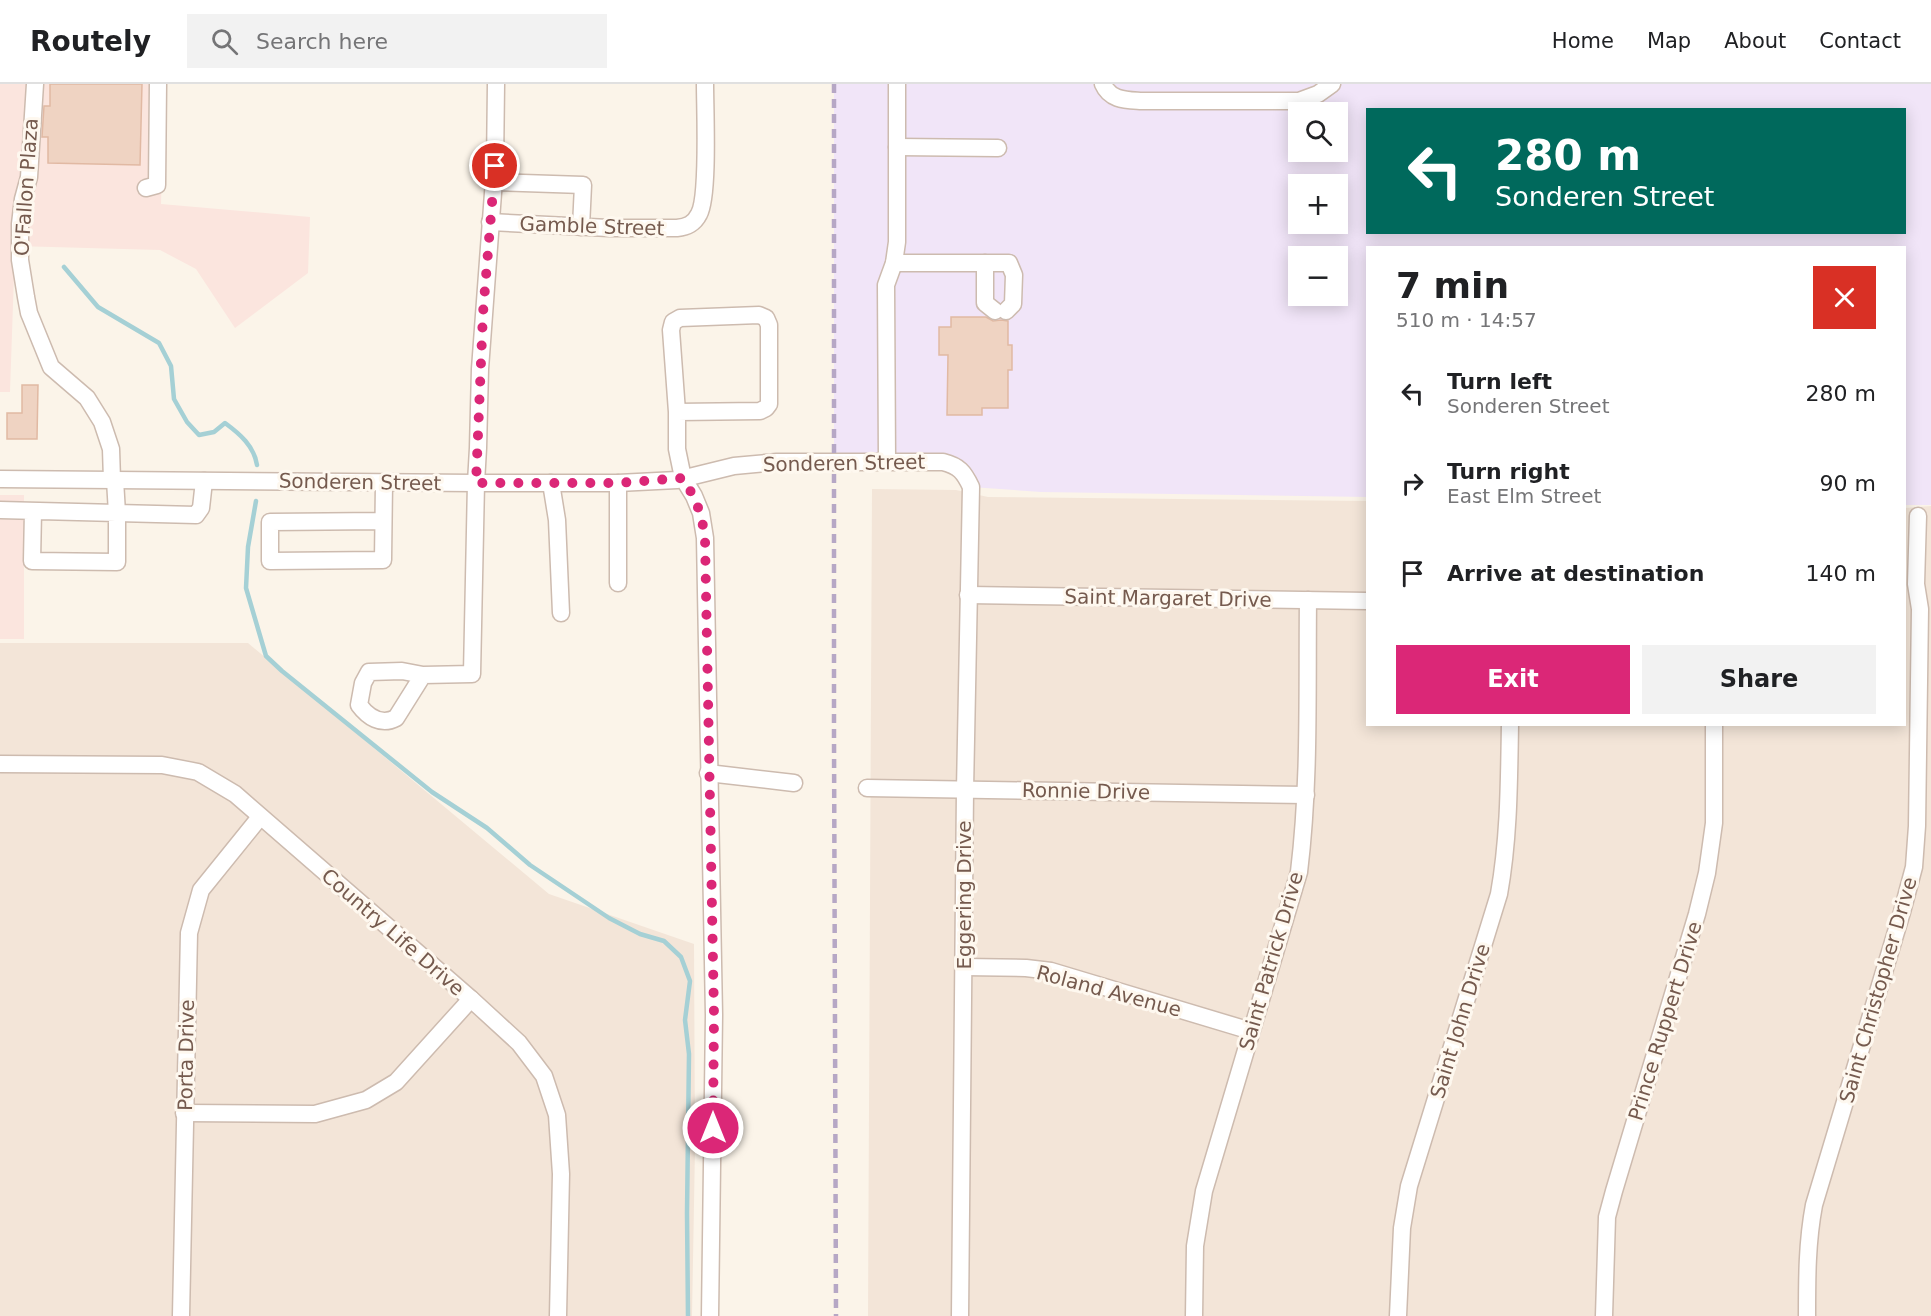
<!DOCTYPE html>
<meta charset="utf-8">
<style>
:root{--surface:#fff;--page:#f2f2f2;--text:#202124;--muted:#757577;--line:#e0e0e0;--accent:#db2777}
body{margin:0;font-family:"DejaVu Sans",sans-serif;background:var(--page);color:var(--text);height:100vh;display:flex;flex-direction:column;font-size:22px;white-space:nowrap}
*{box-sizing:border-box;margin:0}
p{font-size:20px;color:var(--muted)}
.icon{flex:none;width:33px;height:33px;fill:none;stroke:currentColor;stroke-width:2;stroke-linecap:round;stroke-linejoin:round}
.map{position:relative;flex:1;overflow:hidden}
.sheet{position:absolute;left:1366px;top:162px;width:540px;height:480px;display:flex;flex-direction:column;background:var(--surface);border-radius:0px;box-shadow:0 3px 15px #0003}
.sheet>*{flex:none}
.top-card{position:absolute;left:1366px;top:24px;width:540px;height:126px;border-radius:0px;box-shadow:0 3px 15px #0003;background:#00695c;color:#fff;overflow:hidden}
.buttons{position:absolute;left:1288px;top:18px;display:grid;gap:12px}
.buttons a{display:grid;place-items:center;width:60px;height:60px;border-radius:0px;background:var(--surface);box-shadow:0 3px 15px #0003;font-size:30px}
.pin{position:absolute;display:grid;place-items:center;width:51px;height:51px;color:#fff;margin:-26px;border:3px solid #fff;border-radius:50%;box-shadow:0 2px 6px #0007}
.me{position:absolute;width:66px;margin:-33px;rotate:0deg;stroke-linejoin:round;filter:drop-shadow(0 0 4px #0008)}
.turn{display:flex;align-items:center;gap:21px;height:126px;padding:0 30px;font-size:27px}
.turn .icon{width:78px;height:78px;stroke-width:2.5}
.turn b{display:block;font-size:42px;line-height:51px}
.round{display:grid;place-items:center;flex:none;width:63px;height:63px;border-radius:0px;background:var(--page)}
.overview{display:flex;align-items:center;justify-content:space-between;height:102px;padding:0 30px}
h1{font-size:36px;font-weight:700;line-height:45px}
.button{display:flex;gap:12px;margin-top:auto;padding:12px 30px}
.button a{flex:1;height:69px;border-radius:0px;background:var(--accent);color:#fff;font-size:24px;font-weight:700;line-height:69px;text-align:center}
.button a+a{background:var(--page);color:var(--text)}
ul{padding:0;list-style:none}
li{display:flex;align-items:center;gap:18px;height:90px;padding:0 30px}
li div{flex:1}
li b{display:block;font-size:22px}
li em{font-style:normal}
header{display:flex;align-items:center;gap:36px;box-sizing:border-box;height:84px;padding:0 30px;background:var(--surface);border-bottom:2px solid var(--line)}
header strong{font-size:28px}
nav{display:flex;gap:33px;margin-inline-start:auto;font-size:21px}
.search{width:420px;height:54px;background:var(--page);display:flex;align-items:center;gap:15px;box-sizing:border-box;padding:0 21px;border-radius:0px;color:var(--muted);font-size:22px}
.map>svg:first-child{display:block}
</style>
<header>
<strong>Routely</strong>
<div class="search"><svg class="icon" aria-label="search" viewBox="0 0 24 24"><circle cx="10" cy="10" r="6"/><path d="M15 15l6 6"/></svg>Search here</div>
<nav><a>Home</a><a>Map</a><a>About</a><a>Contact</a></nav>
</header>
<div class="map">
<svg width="1931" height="1232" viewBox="0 0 1931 1232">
<rect width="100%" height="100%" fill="#fbf4e9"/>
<g fill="#f3e5d8">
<path d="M872,405l84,1 32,7 380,4v223h537v-216l26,-2v810h-1063z"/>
<path d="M0,559h248l301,251 145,50 1,204 -3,168h-692z"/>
</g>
<g fill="#fbe5de">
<path d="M0,0h164l-3,120 149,13 -2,56 -73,55 -39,-59 -36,-19 -145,-4 -5,146h-10z"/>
<rect x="0" y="411" width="24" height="144"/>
</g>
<path fill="#f1e5f8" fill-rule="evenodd" d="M834,0h1097v421h-26v-257h-537v249l-327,-5 -70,-5 -16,-22 -121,-4zM1368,26h537v122h-537zM1299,28h39v40h-39zM1299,100h39v40h-39zM1299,172h39v40h-39z"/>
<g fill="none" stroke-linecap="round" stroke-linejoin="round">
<g stroke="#a5d0d5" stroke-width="4.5">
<path d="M64,183l34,40 61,36 12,23 3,33 13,23 12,13 15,-3 11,-9c15,11 29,23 32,42"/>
<path d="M256,417l-8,46 -2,41 20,68 16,15 150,121 55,36 43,37 79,53 31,16 24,7 17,16 9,24 -5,39 4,34 -2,159 1,103"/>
</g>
</g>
<g fill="#efd3c2" stroke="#e1b9a3" stroke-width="1.5">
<path d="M50,0h92l-2,81 -92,-2v-26h-6l2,-31h6z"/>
<path d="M951,233h35l7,4 8,-1 7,1v24h4v25h-4v38h-26v7h-35l1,-60h-9v-28h12z"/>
<path d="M22,301h16l-1,54h-30v-26h15z"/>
</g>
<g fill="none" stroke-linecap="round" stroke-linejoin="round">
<g stroke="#cdbbaf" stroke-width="19">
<g id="minor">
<path d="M35,0l-6,93 -6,22 -3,25v36l6,37 3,16 22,54 36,31 15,24 9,27 1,31"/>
<path d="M1103,0c7,16 22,16 37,17h159l19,-7 14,-10"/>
<path d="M897,63l101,1"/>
<path d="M493,98l90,3 -2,42"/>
<path d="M146,104l11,-3 1,-101"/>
<path d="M490,138l119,6h68c10,-1 17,-4 22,-14 10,-18 6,-104 6,-130"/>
<path d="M894,179h115l5,12 -1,29 -7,7"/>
<path d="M985,179v40l10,8"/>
<path d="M677,328l83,-1 6,-3 3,-4v-79l-3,-7 -7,-3 -79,3 -7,4 -2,8 6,82v37l6,29 11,18 7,17 4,25 9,477 -4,301"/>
<path d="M887,377l-1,-176 8,-22 3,-21v-158"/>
<path d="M0,395l476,4h142l59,-3 57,-14 43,-4h166c16,4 21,10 28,25l-6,303 -5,526"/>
<path d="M115,396l2,33 79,2 5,-7 3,-27"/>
<path d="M551,399l6,37 4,93"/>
<path d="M0,426l117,3v49l-85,-1 1,-50"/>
<path d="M383,437l-113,1v39l113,-1 1,-77"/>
<path d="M618,499v-100"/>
<path d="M968,511l400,6"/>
<path d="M423,591l-21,-4 -33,1 -6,11 -4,22c9,12 22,21 37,13l27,-43 49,-1 4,-191 2,-35 2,-79 15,-203 1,-82"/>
<path d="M0,680l162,1 36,7 37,22 236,205 48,44 25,33 13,39 4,59 -3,142"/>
<path d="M708,689l86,10"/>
<path d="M867,704l439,7"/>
<path d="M964,883l62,1 25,3 200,60"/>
<path d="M184,1029l131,1 51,-14 30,-18 75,-83"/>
<path d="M181,1232l8,-383 12,-43 59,-73"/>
<path d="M1194,1232l1,-70 9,-55 95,-319c11,-90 8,-181 9,-272"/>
<path d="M1398,1232l4,-88 7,-42 90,-292c10,-56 10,-112 11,-170"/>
<path d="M1604,1232l3,-99 7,-26 83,-277 10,-41 7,-50v-99"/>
<path d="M1807,1232c0,-38 0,-74 7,-111l88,-293 12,-45 3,-41 3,-217 -4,-25 2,-68"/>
</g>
</g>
<use href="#minor" stroke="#fff" stroke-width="16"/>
<path stroke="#b6a7c5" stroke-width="4.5" stroke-dasharray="9 6" stroke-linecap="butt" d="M834,0v652l2,580"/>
</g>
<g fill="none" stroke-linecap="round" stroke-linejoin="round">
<path stroke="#db2777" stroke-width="10" stroke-dasharray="0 18" d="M495,82l-12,147 -7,170h142l65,-5c14,24 18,33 22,60l9,477 -1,113"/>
</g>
<g text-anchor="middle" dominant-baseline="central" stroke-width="6" stroke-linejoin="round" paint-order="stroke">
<g font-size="20" fill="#755a4e" stroke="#fef8ef">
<text transform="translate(26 103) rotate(-86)">O'Fallon Plaza</text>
<text transform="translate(592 142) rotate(2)">Gamble Street</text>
<text transform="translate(844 379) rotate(-1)">Sonderen Street</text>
<text transform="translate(360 398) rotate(1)">Sonderen Street</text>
<text transform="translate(1168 514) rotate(1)">Saint Margaret Drive</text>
<text transform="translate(1086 707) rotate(1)">Ronnie Drive</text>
<text transform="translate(964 811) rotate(-90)">Eggering Drive</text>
<text transform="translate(393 848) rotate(41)">Country Life Drive</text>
<text transform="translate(1271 877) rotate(-74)">Saint Patrick Drive</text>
<text transform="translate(1878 906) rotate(-74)">Saint Christopher Drive</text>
<text transform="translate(1109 907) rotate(15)">Roland Avenue</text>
<text transform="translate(1460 937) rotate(-73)">Saint John Drive</text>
<text transform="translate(1665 937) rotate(-73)">Prince Ruppert Drive</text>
<text transform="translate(186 971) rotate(-89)">Porta Drive</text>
</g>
</g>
</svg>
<div class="buttons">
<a><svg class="icon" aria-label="search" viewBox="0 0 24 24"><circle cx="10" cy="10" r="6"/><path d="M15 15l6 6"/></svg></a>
<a>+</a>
<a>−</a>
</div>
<div class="pin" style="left:495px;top:82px;background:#d93025"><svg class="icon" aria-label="arrive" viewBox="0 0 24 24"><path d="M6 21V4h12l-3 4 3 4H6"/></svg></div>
<svg class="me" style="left:713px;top:1044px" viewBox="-20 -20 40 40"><circle r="17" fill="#db2777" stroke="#fff" stroke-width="3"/><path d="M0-11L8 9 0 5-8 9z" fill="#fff"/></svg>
<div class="top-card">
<div class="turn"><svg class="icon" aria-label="left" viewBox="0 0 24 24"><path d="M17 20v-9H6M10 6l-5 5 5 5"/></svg><div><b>280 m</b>Sonderen Street</div></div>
</div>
<section class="sheet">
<div class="overview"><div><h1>7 min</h1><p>510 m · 14:57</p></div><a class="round" style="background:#d93025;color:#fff"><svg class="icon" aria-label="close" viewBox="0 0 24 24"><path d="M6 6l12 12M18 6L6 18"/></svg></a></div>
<ul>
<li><svg class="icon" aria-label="left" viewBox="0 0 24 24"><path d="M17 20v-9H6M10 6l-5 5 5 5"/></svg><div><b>Turn left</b><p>Sonderen Street</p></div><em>280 m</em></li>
<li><svg class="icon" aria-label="right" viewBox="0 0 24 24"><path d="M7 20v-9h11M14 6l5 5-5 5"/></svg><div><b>Turn right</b><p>East Elm Street</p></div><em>90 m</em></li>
<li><svg class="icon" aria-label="arrive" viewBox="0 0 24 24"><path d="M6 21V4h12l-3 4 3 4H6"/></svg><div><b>Arrive at destination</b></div><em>140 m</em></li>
</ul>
<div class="button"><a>Exit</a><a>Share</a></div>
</section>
</div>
